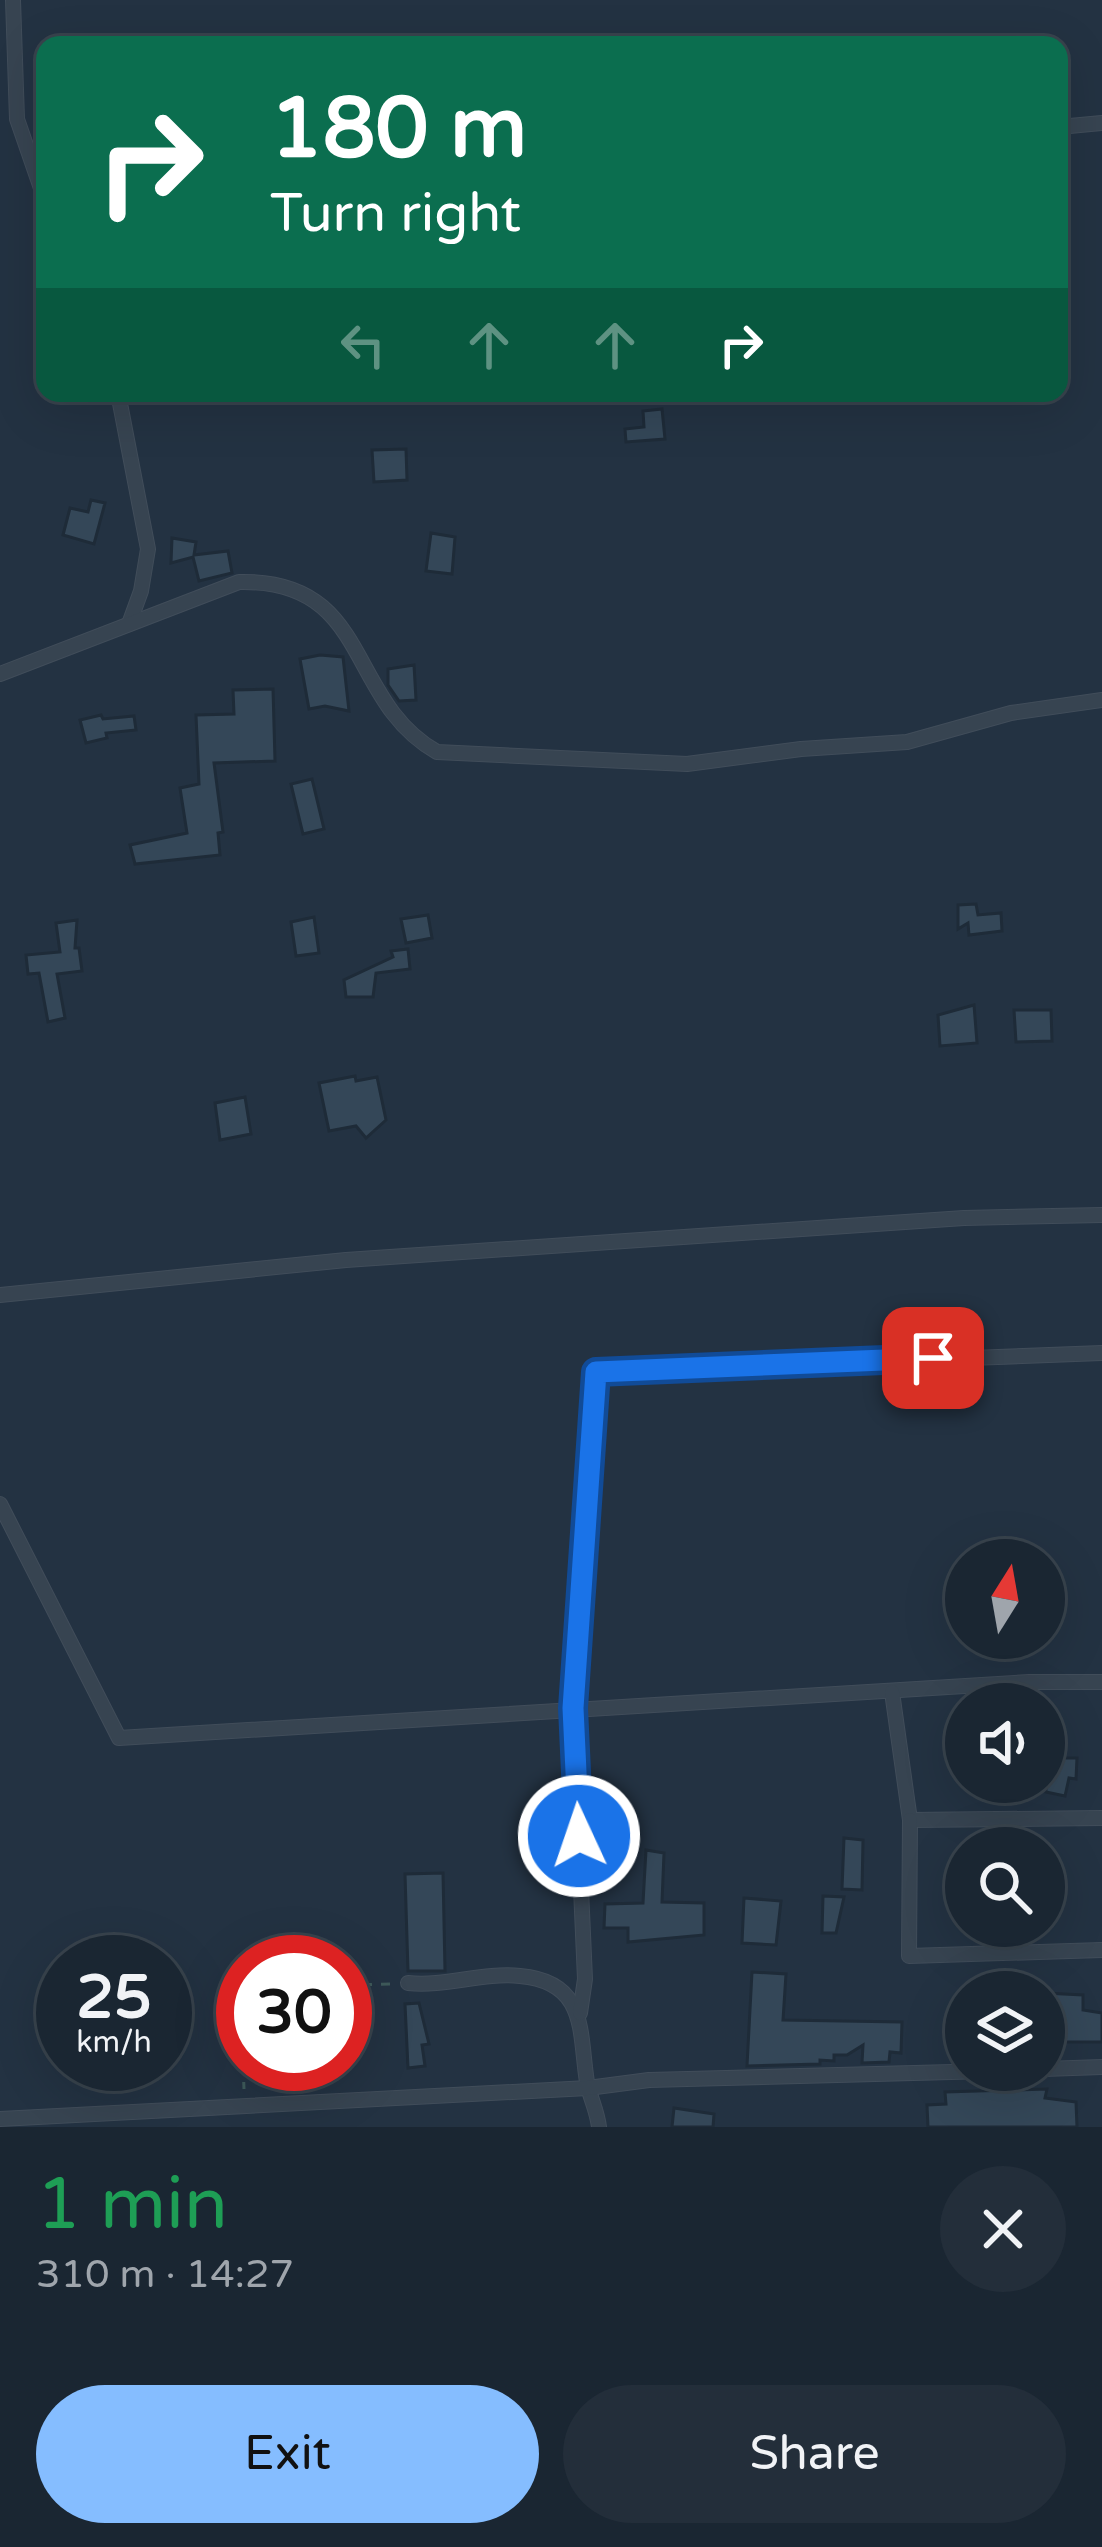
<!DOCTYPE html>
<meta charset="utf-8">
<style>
:root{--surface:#1a2632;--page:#232e3a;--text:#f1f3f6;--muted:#9fa5ac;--line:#38434d;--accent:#85bdff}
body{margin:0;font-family:"Varela Round",sans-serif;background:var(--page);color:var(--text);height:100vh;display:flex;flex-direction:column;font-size:45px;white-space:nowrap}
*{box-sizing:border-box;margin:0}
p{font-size:39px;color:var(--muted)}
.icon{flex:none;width:66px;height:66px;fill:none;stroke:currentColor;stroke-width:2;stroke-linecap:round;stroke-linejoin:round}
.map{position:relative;height:2127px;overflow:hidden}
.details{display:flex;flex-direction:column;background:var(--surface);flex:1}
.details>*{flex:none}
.top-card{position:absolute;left:36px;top:36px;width:1032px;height:366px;border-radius:24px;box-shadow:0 12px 48px #0002,0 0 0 3px var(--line);background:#0b6e4f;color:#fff;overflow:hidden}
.needle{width:78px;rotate:11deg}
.tools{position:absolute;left:945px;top:1539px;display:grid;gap:24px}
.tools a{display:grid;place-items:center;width:120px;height:120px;border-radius:50%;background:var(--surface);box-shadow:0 12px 48px #0002,0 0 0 3px var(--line);font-size:60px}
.speed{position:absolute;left:36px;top:1935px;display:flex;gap:24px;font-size:60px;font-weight:700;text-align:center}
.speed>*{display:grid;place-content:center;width:156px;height:156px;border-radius:50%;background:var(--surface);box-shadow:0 12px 48px #0002,0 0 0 3px var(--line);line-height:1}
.speed small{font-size:30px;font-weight:400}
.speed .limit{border:18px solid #d22;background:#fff;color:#111}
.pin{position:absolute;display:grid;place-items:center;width:102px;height:102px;color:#fff;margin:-51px;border-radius:24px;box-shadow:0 6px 18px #0006}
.me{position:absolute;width:132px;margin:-66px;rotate:357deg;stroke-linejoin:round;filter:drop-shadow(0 0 9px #0008)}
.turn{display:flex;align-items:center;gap:42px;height:252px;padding:0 36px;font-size:54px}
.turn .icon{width:156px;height:156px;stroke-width:2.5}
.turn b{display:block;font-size:84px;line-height:102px}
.lanes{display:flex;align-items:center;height:114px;padding:0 36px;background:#0003;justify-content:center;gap:60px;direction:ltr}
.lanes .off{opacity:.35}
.round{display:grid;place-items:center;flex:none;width:126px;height:126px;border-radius:63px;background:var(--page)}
.headline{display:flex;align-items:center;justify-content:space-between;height:204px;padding:0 36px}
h1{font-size:72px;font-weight:600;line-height:90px;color:#1e9e55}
.primary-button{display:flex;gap:24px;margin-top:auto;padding:24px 36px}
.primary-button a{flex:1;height:138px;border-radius:72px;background:var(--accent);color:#111;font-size:48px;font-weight:600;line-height:138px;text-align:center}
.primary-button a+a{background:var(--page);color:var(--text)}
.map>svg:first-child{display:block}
</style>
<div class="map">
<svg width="1102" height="2127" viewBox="0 0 1102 2127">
<rect width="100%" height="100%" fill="#233242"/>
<g fill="#344758" stroke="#1e2b38" stroke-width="3">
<path d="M662,409l3,30 -39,3 -1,-13 19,-2 -1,-16z"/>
<path d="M406,449l1,31 -33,2 -2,-32z"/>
<path d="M91,500l14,3 -11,41 -31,-9 7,-27 18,4z"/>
<path d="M431,533l24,4 -3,37 -26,-3z"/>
<path d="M172,538l24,4 -2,13 34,-4 4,22 -33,8 -6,-24 -22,6z"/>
<path d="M320,655l23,2 6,54 -24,-5 -16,3 -9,-50z"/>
<path d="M414,665l2,35 -17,1 -11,-16v-16z"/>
<path d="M273,689l2,72 -61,2 9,69 -5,1 2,22 -85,9 -5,-19 57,-12 -7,-45 19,-4 -3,-69 38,-1 -1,-24z"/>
<path d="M101,715l2,4 31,-3 2,14 -30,3 1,5 -21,5 -6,-23z"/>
<path d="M312,779l12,50 -21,5 -12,-50z"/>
<path d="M976,904l2,11 23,-2 1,18 -33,4 -1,-12 -10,6v-24z"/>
<path d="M428,915l4,23 -26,5 -5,-24z"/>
<path d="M314,917l5,36 -23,3 -5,-34z"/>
<path d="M77,920l-2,28h4l3,23 -25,3 8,44 -17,4 -9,-49 -11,1 -2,-19 34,-3 -4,-29z"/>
<path d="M408,949l2,20 -34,4 -3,24h-27l-2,-17 49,-23 -2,-6z"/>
<path d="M974,1005l3,38 -37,3 -2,-31z"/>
<path d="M1014,1010h37l1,31 -36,1z"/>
<path d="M355,1076l1,5 21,-4 9,43 -20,18 -10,-12 -27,5 -10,-48z"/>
<path d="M245,1097l6,37 -31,6 -5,-37z"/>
<path d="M1044,1734h19v24h14l-1,21 -7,-1 -4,18 -19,-4z"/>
<path d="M844,1838l19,2 -1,50 -20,-1z"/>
<path d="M646,1850l18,3 -2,49 42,1v32l-76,7v-14h-24l1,-24 38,-1z"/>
<path d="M443,1873l2,98h-37l-3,-97z"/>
<path d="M823,1896l21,1 -8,36h-14z"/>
<path d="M744,1898l37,3 -5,44 -34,-2z"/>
<path d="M752,1972l34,2 -3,46 119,2 -1,31 -11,-1 -1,10 -27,1 1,-18 -16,10h-13v6l-14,-1v4l-73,2z"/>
<path d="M1044,1993l39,2v15l19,3v29h-53l1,-8 -6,-1z"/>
<path d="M419,2003l10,41 -7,1 3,21 -17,2 -3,-64z"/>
<path d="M1047,2089l-2,9 31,4 1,25h-149l-1,-22 19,-1 -1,-12z"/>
<path d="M674,2108l40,6 -1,13h-41z"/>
</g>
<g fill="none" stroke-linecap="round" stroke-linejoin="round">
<g stroke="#414d5a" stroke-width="16">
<g id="street">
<path d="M13,0l4,119 28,81"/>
<path d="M1059,127l43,-4"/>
<path d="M118,393l30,156 -7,42 -12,33"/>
<path d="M0,674l239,-92c133,-3 106,118 198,170l250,12 114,-15 106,-7 104,-29 91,-13"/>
<path d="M0,1295l346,-35 618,-42 138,-3"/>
<path d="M0,1504l119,234 910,-56h73"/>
<path d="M892,1692l18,128 192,-2"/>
<path d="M910,1820l-1,136 193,-6"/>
<path d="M408,1983c38,4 74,-11 112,-7 68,6 59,57 67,106 3,16 10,28 12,45"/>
<path d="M580,2013l5,-34 -12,-271 22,-336 507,-19"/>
<path d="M1044,2069l58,-2"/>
<path d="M0,2119l588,-31 61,-8 374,-10"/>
</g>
</g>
<g stroke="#3e5a5a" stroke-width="3" stroke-dasharray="9 9" stroke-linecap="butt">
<path d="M345,1985l46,-1"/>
<path d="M243,2023v22"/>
<path d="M243,2064l1,25"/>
</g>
<use href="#street" stroke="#374451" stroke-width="14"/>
</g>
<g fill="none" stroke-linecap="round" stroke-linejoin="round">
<g stroke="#114b97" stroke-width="30">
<path id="route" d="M579,1836l-6,-128 23,-336 337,-14"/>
</g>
<use href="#route" stroke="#1a73e8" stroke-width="21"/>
</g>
</svg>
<div class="tools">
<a><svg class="needle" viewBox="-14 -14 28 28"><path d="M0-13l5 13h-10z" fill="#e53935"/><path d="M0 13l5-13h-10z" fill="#9fa5ac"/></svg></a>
<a><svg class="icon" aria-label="sound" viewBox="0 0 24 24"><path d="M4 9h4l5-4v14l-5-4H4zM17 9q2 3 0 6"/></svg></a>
<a><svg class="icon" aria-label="search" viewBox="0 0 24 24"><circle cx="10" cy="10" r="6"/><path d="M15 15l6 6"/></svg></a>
<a><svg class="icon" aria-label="layers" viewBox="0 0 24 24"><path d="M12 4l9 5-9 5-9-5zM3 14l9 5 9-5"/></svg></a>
</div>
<div class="speed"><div>25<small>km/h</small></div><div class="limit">30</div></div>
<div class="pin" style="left:933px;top:1358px;background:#d93025"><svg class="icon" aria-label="arrive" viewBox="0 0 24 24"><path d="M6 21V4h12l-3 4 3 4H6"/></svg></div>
<svg class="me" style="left:579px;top:1836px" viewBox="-20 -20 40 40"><circle r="17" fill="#1a73e8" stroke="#fff" stroke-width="3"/><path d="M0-11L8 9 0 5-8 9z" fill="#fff"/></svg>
<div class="top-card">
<div class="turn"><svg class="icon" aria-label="right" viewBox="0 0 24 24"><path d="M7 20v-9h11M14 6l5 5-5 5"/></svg><div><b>180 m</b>Turn right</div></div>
<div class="lanes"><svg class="icon off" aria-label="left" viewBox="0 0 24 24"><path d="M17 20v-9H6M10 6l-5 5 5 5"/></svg><svg class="icon off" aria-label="ahead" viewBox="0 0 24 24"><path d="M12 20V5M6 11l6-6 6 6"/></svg><svg class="icon off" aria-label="ahead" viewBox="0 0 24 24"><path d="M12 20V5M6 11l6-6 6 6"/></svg><svg class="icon" aria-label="right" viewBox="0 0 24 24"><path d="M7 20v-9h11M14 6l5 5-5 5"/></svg></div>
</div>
</div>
<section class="details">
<div class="headline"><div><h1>1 min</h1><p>310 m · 14:27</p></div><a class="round"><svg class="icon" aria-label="close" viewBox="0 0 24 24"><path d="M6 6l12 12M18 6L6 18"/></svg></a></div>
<div class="primary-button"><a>Exit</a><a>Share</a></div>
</section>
